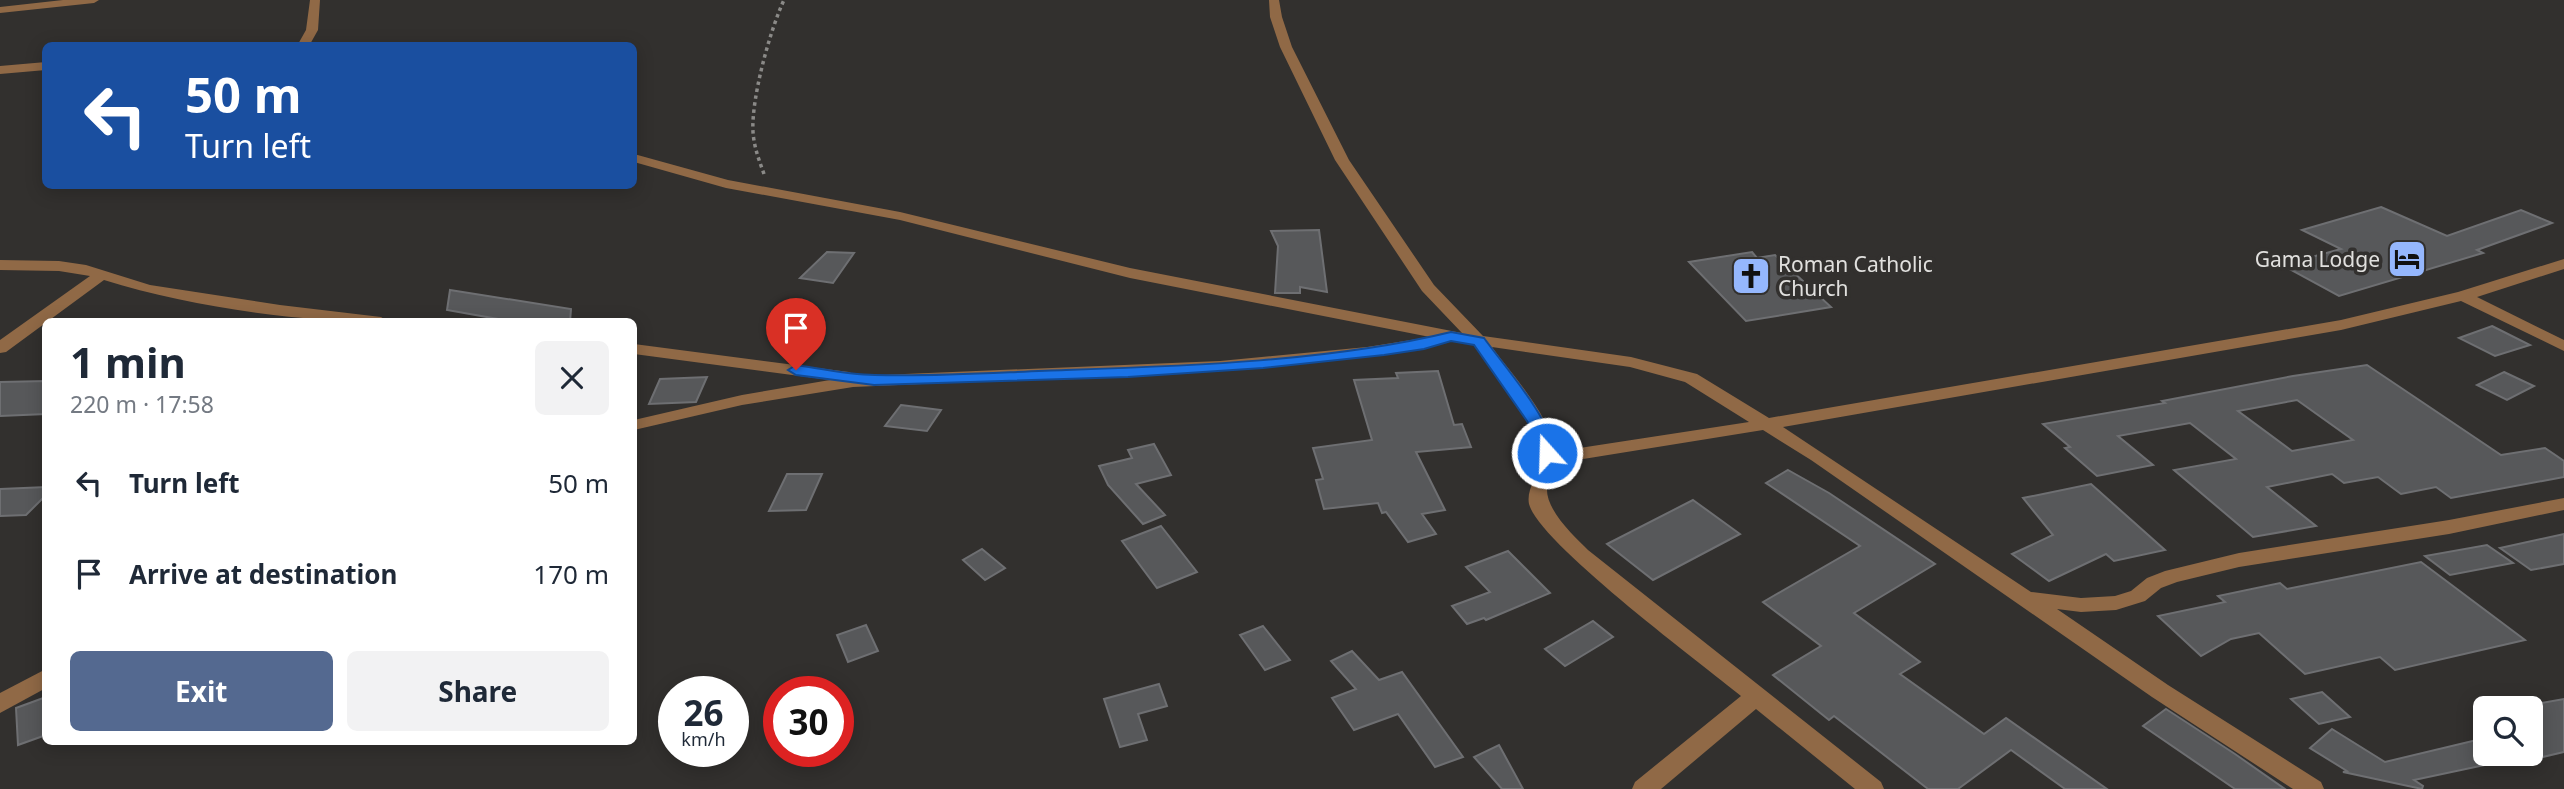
<!DOCTYPE html>
<meta charset="utf-8">
<style>
:root{--surface:#fff;--page:#f2f2f3;--text:#1f2937;--muted:#747a83;--accent:#546990}
body{margin:0;font-family:"Noto Sans",sans-serif;background:var(--page);color:var(--text);height:100vh;display:flex;flex-direction:column;font-size:26px;white-space:nowrap}
*{box-sizing:border-box;margin:0}
p{font-size:23px;color:var(--muted)}
.icon{flex:none;width:38px;height:38px;fill:none;stroke:currentColor;stroke-width:2;stroke-linecap:round;stroke-linejoin:round}
.map{position:relative;flex:1;overflow:hidden}
.panel{position:absolute;left:42px;top:318px;width:595px;height:427px;display:flex;flex-direction:column;background:var(--surface);border-radius:10px;box-shadow:0 4px 18px #0003}
.panel>*{flex:none}
.guide{position:absolute;left:42px;top:42px;width:595px;height:147px;border-radius:10px;box-shadow:0 4px 18px #0003;background:#1a4fa0;color:#fff;overflow:hidden}
.buttons{position:absolute;left:2473px;top:696px;display:grid;gap:14px}
.buttons a{display:grid;place-items:center;width:70px;height:70px;border-radius:10px;background:var(--surface);box-shadow:0 4px 18px #0003;font-size:35px}
.speed{position:absolute;left:658px;top:676px;display:flex;gap:14px;font-size:35px;font-weight:700;text-align:center}
.speed>*{display:grid;place-content:center;width:91px;height:91px;border-radius:50%;background:var(--surface);box-shadow:0 4px 18px #0003;line-height:1}
.speed small{font-size:18px;font-weight:400}
.speed .limit{border:10px solid #d22;background:#fff;color:#111}
.pin{position:absolute;display:grid;place-items:center;width:60px;height:60px;color:#fff;margin:-72px -30px;border-radius:50% 50% 50% 0;rotate:-45deg;box-shadow:0 0 7px #0007}
.pin .icon{rotate:45deg}
.me{position:absolute;width:77px;margin:-38px;rotate:340deg;stroke-linejoin:round;filter:drop-shadow(0 0 5px #0008)}
.turn{display:flex;align-items:center;gap:24px;height:147px;padding:0 28px;font-size:32px}
.turn .icon{width:91px;height:91px;stroke-width:2.5}
.turn b{display:block;font-size:49px;line-height:60px}
.round{display:grid;place-items:center;flex:none;width:74px;height:74px;border-radius:10px;background:var(--page)}
.overview{display:flex;align-items:center;justify-content:space-between;height:119px;padding:0 28px}
h1{font-size:42px;font-weight:700;line-height:52px}
.action{display:flex;gap:14px;margin-top:auto;padding:14px 28px}
.action a{flex:1;height:80px;border-radius:10px;background:var(--accent);color:#fff;font-size:28px;font-weight:700;line-height:80px;text-align:center}
.action a+a{background:var(--page);color:var(--text)}
ul{padding:0;list-style:none}
li{display:flex;align-items:center;gap:21px;height:91px;padding:0 28px}
li div{flex:1}
li b{display:block;font-size:26px}
li em{font-style:normal}
.map>svg:first-child{display:block}
</style>
<div class="map">
<svg width="2564" height="789" viewBox="0 0 2564 789">
<rect width="100%" height="100%" fill="#32302e"/>
<g fill="#57585a" stroke="#6e6f72" stroke-width="2" fill-rule="evenodd">
<path d="M2381,207l66,29 74,-26 31,13 -75,27 6,3 -144,43 -57,-31 59,-16 -39,-19z"/>
<path d="M1319,230l8,62 -27,-5v6h-25l3,-47 -7,-15z"/>
<path d="M827,252l27,1 -21,30 -33,-5z"/>
<path d="M1752,252l5,6 18,-3 56,52 -85,14 -57,-59z"/>
<path d="M450,290l121,19 -1,13h-55l-68,-12z"/>
<path d="M2492,326l38,19 -35,11 -36,-18z"/>
<path d="M2367,365l134,90 44,-7 19,13v16l-113,21 -15,-11 -35,7 -23,-17 -34,6 -12,-9 -65,13 49,39 -63,11 -79,-67 62,-11 -46,-36 -72,13 35,29 -56,11 -32,-28 5,-1 -27,-23 122,-21 -3,-2 131,-25zM2297,400l56,40 -61,11 -54,-40z"/>
<path d="M1438,371l16,54 8,-1 9,23 -55,5 29,58 -23,4 14,20 -28,8 -22,-30 -4,1 -4,-10 -54,6 -8,-29 7,-1 -10,-31 59,-8 -18,-60 44,-2 -2,-5z"/>
<path d="M2504,372l30,14 -27,14 -30,-15z"/>
<path d="M707,377l-11,25 -47,2 11,-25z"/>
<path d="M46,381v33l-46,2v-34z"/>
<path d="M901,405l40,5 -14,21 -42,-5z"/>
<path d="M1154,444l17,31 -35,9 29,31 -22,9 -35,-39 -9,-19 33,-8 -4,-8z"/>
<path d="M1788,470l41,23 106,71 -81,49 66,49 -20,12 84,60 22,-16 101,71h-42l-54,-39 -53,39h-30l-94,-73 -5,4 -56,-45 48,-29 -58,-44 97,-56 -94,-63z"/>
<path d="M787,474h35l-16,36 -37,1z"/>
<path d="M2091,484l74,66 -51,11 -8,-7 -57,27 -37,-27 41,-19 -30,-37z"/>
<path d="M46,487v8l-20,20 -26,1v-27z"/>
<path d="M1693,500l47,34 -87,46 -46,-36z"/>
<path d="M1161,526l36,46 -40,16 -35,-47z"/>
<path d="M2564,534v30l-33,6 -31,-22z"/>
<path d="M2487,545l26,18 -63,12 -25,-19z"/>
<path d="M982,549l23,19 -20,12 -22,-20z"/>
<path d="M1508,551l42,42 -64,27 -2,-2 -17,6 -15,-18 38,-14 -24,-25z"/>
<path d="M2421,562l104,78 -130,30 -15,-13 -75,17 -46,-41 -28,6 -30,17 -43,-40 67,-14 -7,-6 62,-13 7,6z"/>
<path d="M1593,621l20,16 -48,29 -20,-17z"/>
<path d="M866,625l12,26 -30,11 -11,-27z"/>
<path d="M1263,626l27,34 -25,10 -25,-35z"/>
<path d="M1352,651l27,29 23,-8 61,85 -28,10 -37,-53 -44,16 -22,-32 24,-9 -25,-28z"/>
<path d="M1159,684l8,22 -29,8 9,26 -27,7 -16,-48z"/>
<path d="M2322,692l28,25 -31,7 -28,-25z"/>
<path d="M46,697v38l-28,10 -2,-37z"/>
<path d="M2564,699v53l-34,8v-55z"/>
<path d="M2166,709l69,45 50,35h-50l-92,-63z"/>
<path d="M2332,729l53,33 100,-24v27l-71,15 9,6 -1,3 -79,-17 4,-1 -37,-23z"/>
<path d="M1499,745l24,44h-21l-28,-32z"/>
</g>
<g fill="none" stroke-linecap="round" stroke-linejoin="round">
<path stroke="#8b8a88" stroke-width="3.5" stroke-dasharray="3.5 3.5" stroke-linecap="butt" d="M764,174c-5,-14 -10,-27 -11,-42 -2,-33 17,-102 31,-132"/>
<g fill="#906946" fill-rule="evenodd">
<path d="M63,0h36l-5,3 -94,10v-6z"/>
<path d="M310,0h10l-2,30 -9,16h-12l9,-16z"/>
<path d="M1269,0h10l3,17 10,30 57,113 85,125 49,51 148,21 66,17 72,44 572,-98 117,-28 106,-33v10l-87,28 87,43v11l-103,-50 -120,29 -558,97 248,165 50,6 34,-2 16,-5 16,-13 18,-7 74,-18 210,-33 115,-22v12l-115,24 -210,33 -62,15 -16,6 -16,13 -29,9 -35,2 -24,-3 111,76 153,97 3,7h-31l-141,-92 -341,-237 -48,-30 -186,30c-6,3 -15,6 -20,10 -30,24 15,64 31,80l293,232 3,7h-29l-99,-80 -95,80h-29l3,-7 106,-86c-39,-32 -202,-153 -212,-192 -3,-16 10,-27 9,-41 -1,-42 -41,-86 -65,-119l-21,-3 -68,14 -164,16 -367,16 -111,18 -108,25v-10l108,-25 88,-15 -196,-26v-10l215,28 8,4 363,-15 147,-14 63,-10 -300,-59 -230,-58 -174,-32 -92,-26v-8l94,26 172,32 230,56 332,65 -40,-42 -87,-131 -55,-113 -10,-30zM1492,347l138,20 55,15 64,40 -176,27 -17,7c-5,-41 -41,-77 -64,-109z"/>
<path d="M260,43h20l5,3h-30z"/>
<path d="M46,62v8l-46,4v-8z"/>
<path d="M0,260l59,1 27,4 64,20 130,20 101,12 8,5c-90,0 -199,-15 -285,-42l-98,72 -6,1v-13l90,-64 -31,-5 -59,-1z"/>
<path d="M46,669v19l-46,25v-20z"/>
</g>
</g>
<path fill="#1a73e8" stroke="#114b97" stroke-width="2" d="M1451,332l33,6c21,29 67,81 71,115l-2,4h-12l-4,-18 -10,-18 -53,-76 -23,-4 -27,8 -40,6 -121,13 -135,9 -254,8 -78,-10 -8,-5 8,-5c26,4 53,10 79,10 63,2 128,-3 191,-5 123,-4 266,-9 385,-38z"/>
<defs>
<g id="hotel-square" transform="scale(2.0125)"><rect x="-9" y="-9" width="18" height="18" rx="4" fill="#95b7fd" stroke="#32302e"/><path d="M-6-4.5h1.5V1H6V5H4.5V3h-9V5H-6ZM-4 0a1.8 1.8 0 1 1 3.6 0ZM.5 0V-2.5h3Q6-2.5 6 0Z" fill="#111"/></g>
<g id="church-square" transform="scale(2.0125)"><rect x="-9" y="-9" width="18" height="18" rx="4" fill="#95b7fd" stroke="#32302e"/><path d="M-1.2-6h2.4v3.5h3.3v2.4h-3.3V6h-2.4V-.1h-3.3v-2.4h3.3Z" fill="#111"/></g>
</defs>
<g fill-rule="evenodd">
<use href="#hotel-square" x="2407" y="259"/>
<use href="#church-square" x="1751" y="276"/>
</g>
<g text-anchor="middle" dominant-baseline="central" stroke-width="7" stroke-linejoin="round" paint-order="stroke">
<g font-size="21" fill="#e1e0de" stroke="#32302e" text-anchor="end">
<text x="2380" y="259">Gama Lodge</text>
<text x="1778" y="264" text-anchor="start">Roman Catholic<tspan x="1778" dy="24">Church</tspan></text>
</g>
</g>
</svg>
<div class="buttons">
<a><svg class="icon" aria-label="search" viewBox="0 0 24 24"><circle cx="10" cy="10" r="6"/><path d="M15 15l6 6"/></svg></a>
</div>
<div class="speed"><div>26<small>km/h</small></div><div class="limit">30</div></div>
<div class="pin" style="left:796px;top:370px;background:#d93025"><svg class="icon" aria-label="arrive" viewBox="0 0 24 24"><path d="M6 21V4h12l-3 4 3 4H6"/></svg></div>
<svg class="me" style="left:1547px;top:453px" viewBox="-20 -20 40 40"><circle r="17" fill="#1a73e8" stroke="#fff" stroke-width="3"/><path d="M0-11L8 9 0 5-8 9z" fill="#fff"/></svg>
<div class="guide">
<div class="turn"><svg class="icon" aria-label="left" viewBox="0 0 24 24"><path d="M17 20v-9H6M10 6l-5 5 5 5"/></svg><div><b>50 m</b>Turn left</div></div>
</div>
<section class="panel">
<div class="overview"><div><h1>1 min</h1><p>220 m · 17:58</p></div><a class="round"><svg class="icon" aria-label="close" viewBox="0 0 24 24"><path d="M6 6l12 12M18 6L6 18"/></svg></a></div>
<ul>
<li><svg class="icon" aria-label="left" viewBox="0 0 24 24"><path d="M17 20v-9H6M10 6l-5 5 5 5"/></svg><div><b>Turn left</b></div><em>50 m</em></li>
<li><svg class="icon" aria-label="arrive" viewBox="0 0 24 24"><path d="M6 21V4h12l-3 4 3 4H6"/></svg><div><b>Arrive at destination</b></div><em>170 m</em></li>
</ul>
<div class="action"><a>Exit</a><a>Share</a></div>
</section>
</div>
